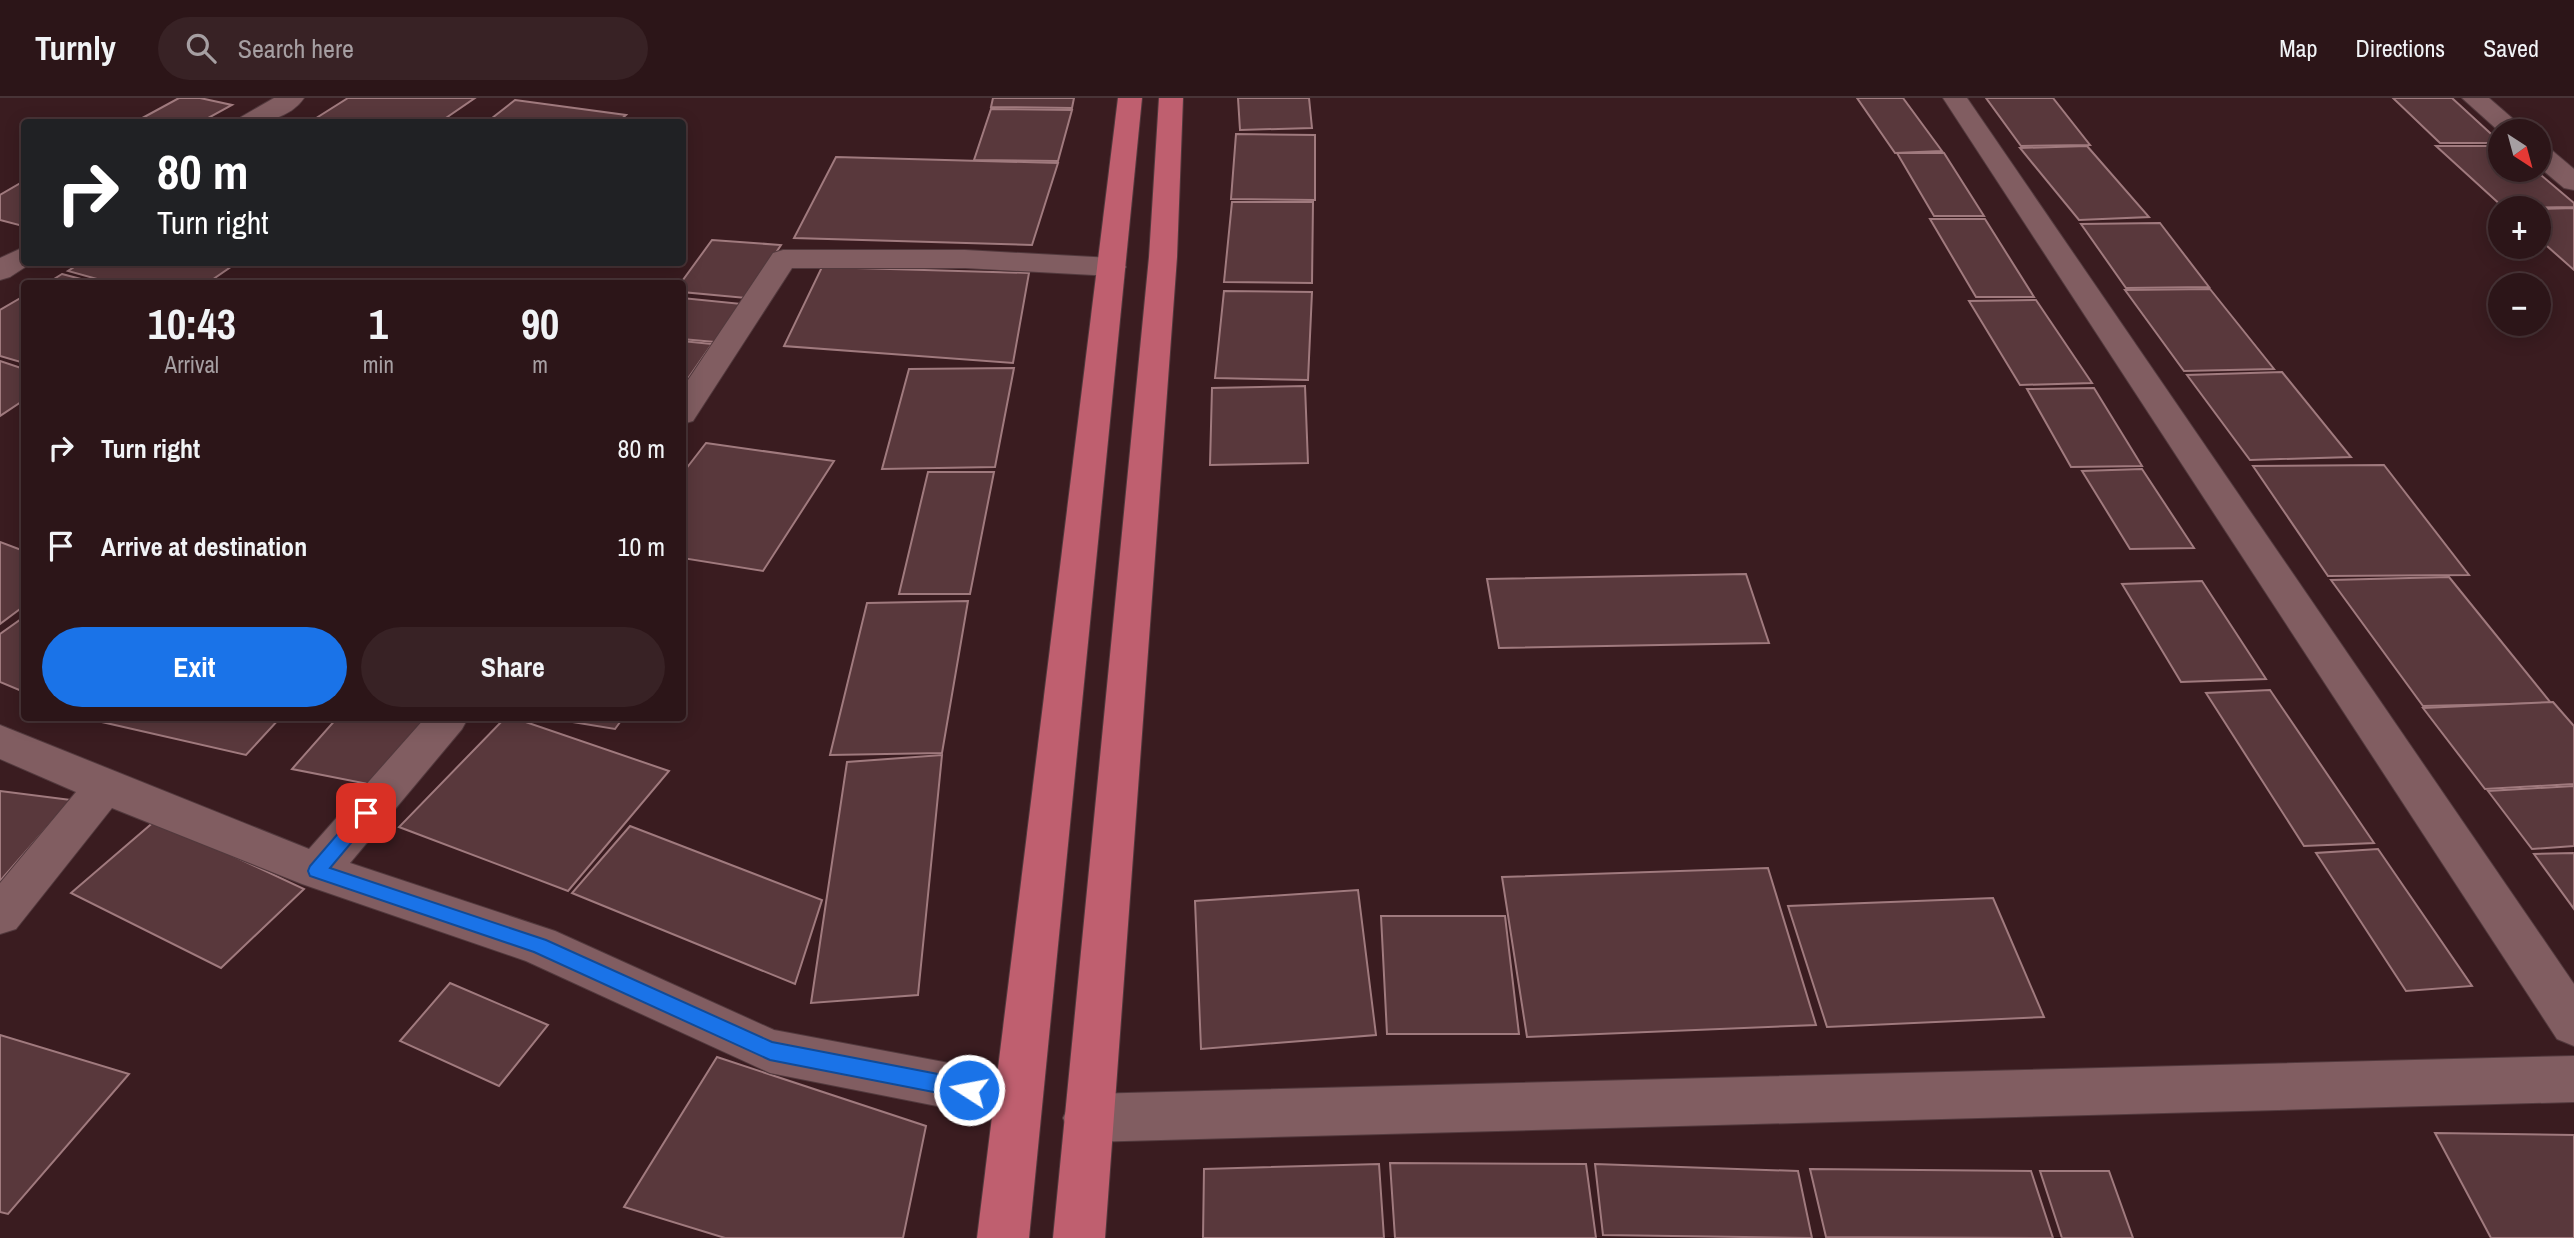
<!DOCTYPE html>
<meta charset="utf-8">
<style>
:root{--surface:#2c1518;--page:#382225;--text:#f1f3f6;--muted:#a69fa2;--line:#483437;--accent:#1a73e8}
body{margin:0;font-family:"Archivo Narrow",sans-serif;background:var(--page);color:var(--text);height:100vh;display:flex;flex-direction:column;font-size:26px;white-space:nowrap}
*{box-sizing:border-box;margin:0}
p{font-size:23px;color:var(--muted)}
.icon{flex:none;width:38px;height:38px;fill:none;stroke:currentColor;stroke-width:2;stroke-linecap:round;stroke-linejoin:round}
.map{position:relative;flex:1;overflow:hidden}
.details{position:absolute;left:21px;top:182px;width:665px;height:441px;display:flex;flex-direction:column;background:var(--surface);border-radius:7px;box-shadow:0 4px 18px #0003,0 0 0 2px var(--line)}
.details>*{flex:none}
.guide{position:absolute;left:21px;top:21px;width:665px;height:147px;border-radius:7px;box-shadow:0 4px 18px #0003,0 0 0 2px var(--line);background:#202124;color:#fff;overflow:hidden}
.needle{width:46px;rotate:144deg}
.buttons{position:absolute;left:2488px;top:21px;display:grid;gap:14px}
.buttons a{display:grid;place-items:center;width:63px;height:63px;border-radius:50%;background:var(--surface);box-shadow:0 4px 18px #0003,0 0 0 2px var(--line);font-size:35px}
.pin{position:absolute;display:grid;place-items:center;width:60px;height:60px;color:#fff;margin:-30px;border-radius:14px;box-shadow:0 4px 10px #0006}
.me{position:absolute;width:77px;margin:-38px;rotate:281deg;stroke-linejoin:round;filter:drop-shadow(0 0 5px #0008)}
.turn{display:flex;align-items:center;gap:24px;height:147px;padding:0 21px;font-size:32px}
.turn .icon{width:91px;height:91px;stroke-width:2.5}
.turn b{display:block;font-size:49px;line-height:60px}
.eta{display:flex;justify-content:space-evenly;align-items:center;height:119px;text-align:center}
.eta b{font-size:42px;font-weight:700;line-height:49px}
.cta{display:flex;gap:14px;margin-top:auto;padding:14px 21px}
.cta a{flex:1;height:80px;border-radius:42px;background:var(--accent);color:#fff;font-size:28px;font-weight:700;line-height:80px;text-align:center}
.cta a+a{background:var(--page);color:var(--text)}
ul{padding:0;list-style:none}
li{display:flex;align-items:center;gap:21px;height:98px;padding:0 21px}
li div{flex:1}
li b{display:block;font-size:26px}
li em{font-style:normal}
header{display:flex;align-items:center;gap:42px;box-sizing:border-box;height:98px;padding:0 35px;background:var(--surface);border-bottom:2px solid var(--line)}
header strong{font-size:33px}
nav{display:flex;gap:38px;margin-inline-start:auto;font-size:24px}
.search{width:490px;height:63px;background:var(--page);display:flex;align-items:center;gap:18px;box-sizing:border-box;padding:0 24px;border-radius:38px;color:var(--muted);font-size:26px}
.map>svg:first-child{display:block}
</style>
<header>
<strong>Turnly</strong>
<div class="search"><svg class="icon" aria-label="search" viewBox="0 0 24 24"><circle cx="10" cy="10" r="6"/><path d="M15 15l6 6"/></svg>Search here</div>
<nav><a>Map</a><a>Directions</a><a>Saved</a></nav>
</header>
<div class="map">
<svg width="2574" height="1140" viewBox="0 0 2574 1140">
<rect width="100%" height="100%" fill="#3a1c20"/>
<g fill="#59383c" stroke="#a07a7e" stroke-width="2">
<path d="M179,0h21l32,7 -31,17h-66z"/>
<path d="M348,0h127l-35,24h-130z"/>
<path d="M993,0h81l-2,10 -81,-1z"/>
<path d="M1238,0h71l3,30 -72,2z"/>
<path d="M1857,0h46l39,53 -47,2z"/>
<path d="M1986,0h67l37,47 -69,1z"/>
<path d="M2393,0h59l49,45h-61z"/>
<path d="M515,2l111,15 -8,7h-131z"/>
<path d="M991,11l81,1 -14,51 -84,-1z"/>
<path d="M1236,36l79,1v65l-84,-1z"/>
<path d="M2087,48l62,71 -70,3 -59,-72z"/>
<path d="M2436,48h65v24h34l39,33v4l-70,1z"/>
<path d="M1897,55h47l40,63h-50z"/>
<path d="M836,59l222,6 -26,82 -238,-7z"/>
<path d="M24,83v41l-5,3 -19,-5v-25z"/>
<path d="M1232,104h81l-1,81 -88,-1z"/>
<path d="M2574,110v62l-35,-31v-30z"/>
<path d="M1930,121h55l49,78h-58z"/>
<path d="M2160,125l49,64 -83,1 -45,-64z"/>
<path d="M712,142l69,5 -35,53 -64,-6v-8h-2z"/>
<path d="M82,164h156l-32,22h-91l-47,-13z"/>
<path d="M822,169l207,6 -16,90 -229,-17z"/>
<path d="M62,176l38,10h-54z"/>
<path d="M2210,191l64,80 -90,2 -59,-81z"/>
<path d="M1224,193l88,1 -4,88 -93,-2z"/>
<path d="M24,198v67l-24,-7v-46z"/>
<path d="M682,200l60,6 -27,38 -33,-3z"/>
<path d="M2036,202l56,83 -72,2 -51,-84z"/>
<path d="M682,243l30,3 -30,43z"/>
<path d="M0,263l24,8v31l-24,16z"/>
<path d="M1014,270l-19,99 -113,2 27,-100z"/>
<path d="M2282,274l69,85 -101,3 -63,-85z"/>
<path d="M1305,288l3,77 -98,2 2,-77z"/>
<path d="M2094,290l48,78 -71,1 -44,-78z"/>
<path d="M706,345l128,18 -71,110 -81,-13v-84z"/>
<path d="M2384,367l85,110 -141,1 -75,-110z"/>
<path d="M2142,371l52,79 -64,1 -48,-78z"/>
<path d="M928,374h66l-24,122h-71z"/>
<path d="M0,444l24,9v55l-24,18z"/>
<path d="M1746,476l23,69 -270,5 -12,-69z"/>
<path d="M2449,479l102,126 -128,3 -92,-126z"/>
<path d="M2202,483l64,98 -85,3 -59,-98z"/>
<path d="M968,503l-26,152 -112,2 37,-152z"/>
<path d="M24,519v75l-24,-10v-48z"/>
<path d="M2270,592l104,153 -70,3 -98,-153z"/>
<path d="M2553,604l21,24v58l-89,5 -62,-81z"/>
<path d="M96,620h184l-34,37 -153,-35z"/>
<path d="M337,620h97l-56,68 -86,-17z"/>
<path d="M505,620h9l155,53 -101,120 -169,-64z"/>
<path d="M548,620h75l-8,11z"/>
<path d="M942,657l-24,240 -107,8 36,-241z"/>
<path d="M2574,688v60l-42,3 -44,-58z"/>
<path d="M0,693l71,9 -71,81z"/>
<path d="M156,722l148,69 -83,79 -150,-75z"/>
<path d="M630,728l192,74 -27,84 -223,-91z"/>
<path d="M2378,751l94,137 -66,5 -90,-138z"/>
<path d="M2574,755v56l-40,-55z"/>
<path d="M1768,770l48,157 -289,12 -25,-160z"/>
<path d="M1358,792l18,145 -175,14 -6,-148z"/>
<path d="M1993,800l51,119 -217,10 -39,-121z"/>
<path d="M1381,818h124l14,118h-132z"/>
<path d="M450,885l98,42 -49,61 -99,-45z"/>
<path d="M0,937l129,39 -121,140 -8,-2z"/>
<path d="M717,959l209,69 -23,112h-178l-101,-31z"/>
<path d="M2435,1035l139,2v103h-83z"/>
<path d="M1390,1065l196,1 10,74h-201z"/>
<path d="M1379,1066l5,74h-181l1,-69z"/>
<path d="M1595,1066l203,7 14,67 -209,-3z"/>
<path d="M1810,1071l221,2 22,67 -227,-1z"/>
<path d="M2040,1073h69l24,67h-71z"/>
</g>
<g fill="none" stroke-linecap="round" stroke-linejoin="round">
<g stroke="#52393d" stroke-width="2">
<g id="street">
<path d="M274,0h30c-14,21 -44,26 -67,24l4,-5z"/>
<path d="M1943,0h24l607,886v62l-17,-7z"/>
<path d="M2462,0h27l38,33 -26,2z"/>
<path d="M2539,47l9,2 26,22v21l-10,-2 -25,-21z"/>
<path d="M24,149v15h9l-23,15 -10,3v-22z"/>
<path d="M783,152h182l147,8 10,3 4,6 -4,6 -10,3 -147,-8h-173l-99,153 -11,3v-35l91,-136z"/>
<path d="M425,620h43l-6,11 -112,134 205,68 219,99 244,46 17,7 7,16 -7,16 -17,7 -248,-49 -244,-112 -224,-77 -190,-76 -96,121 -16,5v-51l76,-91 -76,-33v-34l309,124z"/>
<path d="M2574,958v46l-1486,40 -17,-7 -8,-17 8,-17 17,-7z"/>
</g>
</g>
<g stroke="#52393d" stroke-width="2">
<g id="primary">
<path d="M1118,0h24l-113,1140h-52z"/>
<path d="M1159,0h24l-6,159 -72,981h-52l96,-981z"/>
</g>
</g>
<use href="#street" fill="#815d61" fill-rule="evenodd"/>
<use href="#primary" fill="#bf5f6f" fill-rule="evenodd"/>
</g>
<path fill="#1a73e8" stroke="#114b97" stroke-width="2" d="M366,708l6,2 3,5 -3,5 -42,50 216,72 226,102 197,38 7,3 3,7 -3,6 -7,3 -199,-39 -236,-108 -224,-76 -2,-5 2,-5 50,-58z"/>
</svg>
<div class="buttons">
<a><svg class="needle" viewBox="-14 -14 28 28"><path d="M0-13l5 13h-10z" fill="#e53935"/><path d="M0 13l5-13h-10z" fill="#a69fa2"/></svg></a>
<a>+</a>
<a>−</a>
</div>
<div class="pin" style="left:366px;top:715px;background:#d93025"><svg class="icon" aria-label="arrive" viewBox="0 0 24 24"><path d="M6 21V4h12l-3 4 3 4H6"/></svg></div>
<svg class="me" style="left:969px;top:992px" viewBox="-20 -20 40 40"><circle r="17" fill="#1a73e8" stroke="#fff" stroke-width="3"/><path d="M0-11L8 9 0 5-8 9z" fill="#fff"/></svg>
<div class="guide">
<div class="turn"><svg class="icon" aria-label="right" viewBox="0 0 24 24"><path d="M7 20v-9h11M14 6l5 5-5 5"/></svg><div><b>80 m</b>Turn right</div></div>
</div>
<section class="details">
<div class="eta">
<div><b>10:43</b><p>Arrival</p></div>
<div><b>1</b><p>min</p></div>
<div><b>90</b><p>m</p></div>
</div>
<ul>
<li><svg class="icon" aria-label="right" viewBox="0 0 24 24"><path d="M7 20v-9h11M14 6l5 5-5 5"/></svg><div><b>Turn right</b></div><em>80 m</em></li>
<li><svg class="icon" aria-label="arrive" viewBox="0 0 24 24"><path d="M6 21V4h12l-3 4 3 4H6"/></svg><div><b>Arrive at destination</b></div><em>10 m</em></li>
</ul>
<div class="cta"><a>Exit</a><a>Share</a></div>
</section>
</div>
